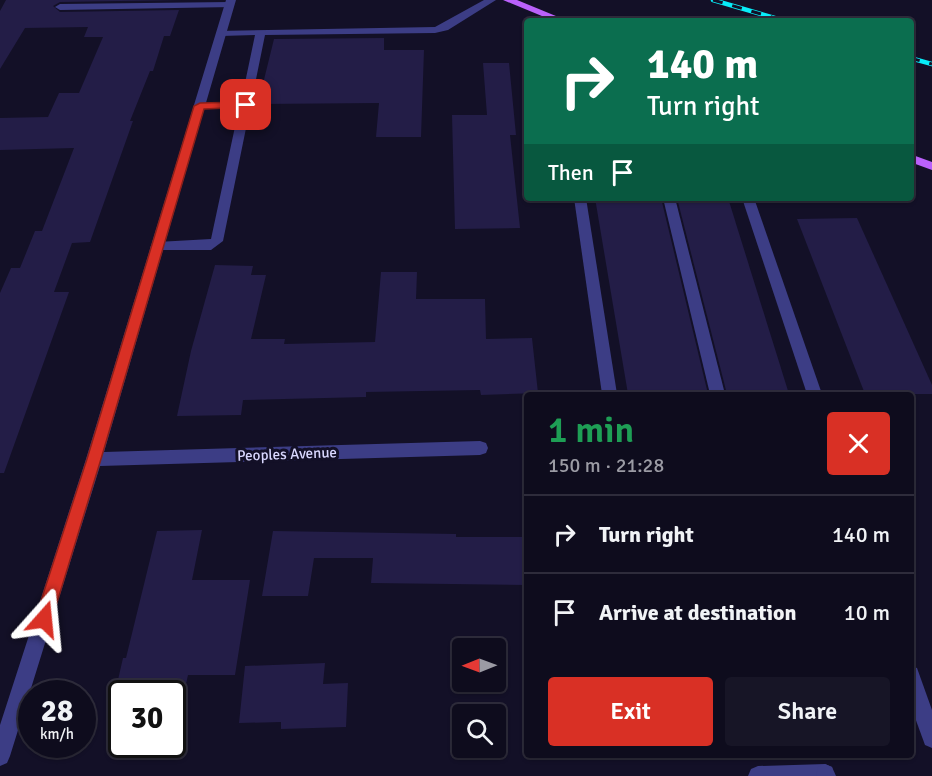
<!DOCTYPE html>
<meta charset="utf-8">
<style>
:root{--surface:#0e0c1d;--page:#171526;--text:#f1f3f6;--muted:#9b9ba4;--line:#2e2c3b;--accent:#d93025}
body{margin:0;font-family:Signika,sans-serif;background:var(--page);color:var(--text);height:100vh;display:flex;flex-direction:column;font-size:22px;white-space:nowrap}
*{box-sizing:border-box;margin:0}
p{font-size:20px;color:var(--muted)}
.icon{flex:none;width:33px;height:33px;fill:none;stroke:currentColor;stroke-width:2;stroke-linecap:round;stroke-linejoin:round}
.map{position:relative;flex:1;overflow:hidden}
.drawer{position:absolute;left:524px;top:392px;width:390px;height:366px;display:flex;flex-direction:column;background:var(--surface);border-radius:6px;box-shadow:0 2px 4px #0004,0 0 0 2px var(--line)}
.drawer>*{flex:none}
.banner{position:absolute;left:524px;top:18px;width:390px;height:183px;border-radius:6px;box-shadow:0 2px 4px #0004,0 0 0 2px var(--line);background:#0b6e4f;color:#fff;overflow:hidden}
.needle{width:39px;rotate:269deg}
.controls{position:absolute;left:452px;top:638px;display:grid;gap:12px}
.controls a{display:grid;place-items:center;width:54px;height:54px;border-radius:6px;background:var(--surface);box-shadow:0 2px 4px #0004,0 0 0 2px var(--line);font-size:30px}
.speed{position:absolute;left:18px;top:680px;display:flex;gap:12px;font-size:30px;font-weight:700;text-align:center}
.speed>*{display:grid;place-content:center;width:78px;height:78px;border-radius:50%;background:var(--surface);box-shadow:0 2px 4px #0004,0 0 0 2px var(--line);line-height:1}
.speed small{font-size:15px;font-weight:400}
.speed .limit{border:3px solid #111;border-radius:9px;background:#fff;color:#111}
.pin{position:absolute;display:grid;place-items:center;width:51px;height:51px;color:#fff;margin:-26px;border-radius:12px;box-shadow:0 3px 9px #0006}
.me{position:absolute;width:66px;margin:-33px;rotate:18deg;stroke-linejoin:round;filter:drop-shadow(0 0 4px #0008)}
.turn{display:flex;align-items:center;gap:21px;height:126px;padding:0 24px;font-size:27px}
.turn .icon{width:78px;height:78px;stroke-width:2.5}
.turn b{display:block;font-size:42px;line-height:51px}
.then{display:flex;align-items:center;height:57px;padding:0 24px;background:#0003;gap:12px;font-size:22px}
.round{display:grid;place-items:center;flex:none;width:63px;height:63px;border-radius:6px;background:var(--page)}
.overview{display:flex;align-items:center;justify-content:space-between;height:102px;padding:0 24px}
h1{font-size:36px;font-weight:600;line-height:45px;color:#1e9e55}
.button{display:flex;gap:12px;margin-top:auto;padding:12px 24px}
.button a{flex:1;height:69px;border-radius:6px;background:var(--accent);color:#fff;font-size:24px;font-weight:600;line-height:69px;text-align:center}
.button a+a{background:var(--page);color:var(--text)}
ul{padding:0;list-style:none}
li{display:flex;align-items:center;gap:18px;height:78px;padding:0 24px;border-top:2px solid var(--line)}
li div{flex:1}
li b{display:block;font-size:22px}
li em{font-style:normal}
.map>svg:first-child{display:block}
</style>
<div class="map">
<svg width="932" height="776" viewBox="0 0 932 776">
<rect width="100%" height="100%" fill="#131027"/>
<g fill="#231d47">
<path d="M6,0h177l-123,2 -7,4 7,6 119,-2 -9,26h-6l-11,35h-3l-20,50h3l-43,121 -18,1 -18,49h15l-65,181h-4v-180l11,-25h9l15,-37h7l32,-83 -74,2v-32l48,-1 11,-24h20l24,-56h-19l4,-10 -63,1 -25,41v-58z"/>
<path d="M384,38v12h40l-3,87h-45l3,-34 -121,1 16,-65z"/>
<path d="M483,63h26l7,72h-6l10,93 -65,1 -3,-114h35z"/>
<path d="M595,198h66l47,196h-80z"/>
<path d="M677,198h51l61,196h-62z"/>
<path d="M857,218l75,167v9h-67l-68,-175z"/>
<path d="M215,265l38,1 -2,9h15l-15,64h34l-1,5 91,-2 6,-70h36l-1,27h69l1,40 46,-1 6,55 -57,2 -1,-5 -114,2v5l-123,3 -2,15 -64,1 14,-65z"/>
<path d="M202,530l-10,50h58l-15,95h-47l-4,18h-69l8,-35h3l31,-127z"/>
<path d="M273,531l183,3v3h70v48l-155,-2 2,-25h-59l-6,38h-46z"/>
<path d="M325,663l-2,21 25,-1 -2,44 -65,2v-7l-42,1 6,-57z"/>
</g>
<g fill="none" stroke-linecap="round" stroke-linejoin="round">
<g fill="#3c3d85" fill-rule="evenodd">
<path d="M484,0h12l-48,30 -13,3 -170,2 -42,206 -12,9h-59l-2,-3 7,-5 54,-3 28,-131 -39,1 -6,-3 6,-3 41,-1 14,-67 -34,1 -4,-1v-4l218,-4z"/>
<path d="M230,2l3,1v4l-173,3 -5,-3 5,-3z"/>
<path d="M574,198h12l31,196h-15z"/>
<path d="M663,198h12l50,196h-15z"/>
<path d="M742,198h12l68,196h-15z"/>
<path d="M910,666l7,2 15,42v38l-7,-3 -15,-41z"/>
<path d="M825,764l7,3 2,9h-86l3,-7 7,-3z"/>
</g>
<g fill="#3c3d85" fill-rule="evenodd">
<path d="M226,0h10l-132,452 376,-11 6,2 2,5 -2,5 -6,2 -380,11 -90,290 -3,7 -7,3v-41l86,-266z"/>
<path d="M825,764l7,3 4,9h-20l2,-9z"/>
</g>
<g fill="#ba61fb" fill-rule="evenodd">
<path d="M503,0h14l51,21h-14z"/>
<path d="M910,154l22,8v8l-22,-8z"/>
</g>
<g stroke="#08edf9" stroke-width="4.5">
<g id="rail">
<path d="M713,0l72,21"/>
<path d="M910,58l22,6"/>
</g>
</g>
<use href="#rail" stroke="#131027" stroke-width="3" stroke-dasharray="10" stroke-linecap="butt"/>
</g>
<path fill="#d93025" stroke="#8d1f18" stroke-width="1.5" d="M246,102l5,3 -2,2 -45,2 -103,350 -49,160 -3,6 -5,2 -6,-2 -3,-6 52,-160 107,-353 6,-3z"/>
<g text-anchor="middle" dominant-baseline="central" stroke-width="6" stroke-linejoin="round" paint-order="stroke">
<g font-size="15" fill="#d9d7fe" stroke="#131027">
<text transform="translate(287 454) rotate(-2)">Peoples Avenue</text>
</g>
</g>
</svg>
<div class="controls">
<a><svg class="needle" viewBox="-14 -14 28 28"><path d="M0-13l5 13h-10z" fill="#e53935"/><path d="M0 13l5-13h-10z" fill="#9b9ba4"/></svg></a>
<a><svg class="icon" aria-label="search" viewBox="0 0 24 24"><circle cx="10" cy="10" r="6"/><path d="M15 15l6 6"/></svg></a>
</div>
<div class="speed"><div>28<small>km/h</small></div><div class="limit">30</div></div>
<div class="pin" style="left:246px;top:105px;background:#d93025"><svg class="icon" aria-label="arrive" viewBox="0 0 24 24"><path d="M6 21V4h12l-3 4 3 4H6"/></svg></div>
<svg class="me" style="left:44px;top:619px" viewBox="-20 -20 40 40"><path d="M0-17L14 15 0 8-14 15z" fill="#d93025" stroke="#fff" stroke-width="4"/></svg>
<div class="banner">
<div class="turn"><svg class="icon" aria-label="right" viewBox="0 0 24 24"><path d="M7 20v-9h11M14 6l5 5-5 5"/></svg><div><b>140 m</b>Turn right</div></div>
<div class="then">Then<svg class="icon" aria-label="arrive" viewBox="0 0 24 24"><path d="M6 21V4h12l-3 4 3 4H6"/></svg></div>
</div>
<section class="drawer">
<div class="overview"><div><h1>1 min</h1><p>150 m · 21:28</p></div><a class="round" style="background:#d93025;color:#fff"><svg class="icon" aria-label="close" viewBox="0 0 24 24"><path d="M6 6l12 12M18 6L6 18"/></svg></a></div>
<ul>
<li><svg class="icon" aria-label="right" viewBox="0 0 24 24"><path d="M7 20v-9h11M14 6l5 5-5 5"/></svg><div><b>Turn right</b></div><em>140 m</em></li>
<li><svg class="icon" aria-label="arrive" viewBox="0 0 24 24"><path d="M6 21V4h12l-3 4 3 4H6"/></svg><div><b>Arrive at destination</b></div><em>10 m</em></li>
</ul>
<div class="button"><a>Exit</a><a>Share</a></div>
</section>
</div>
